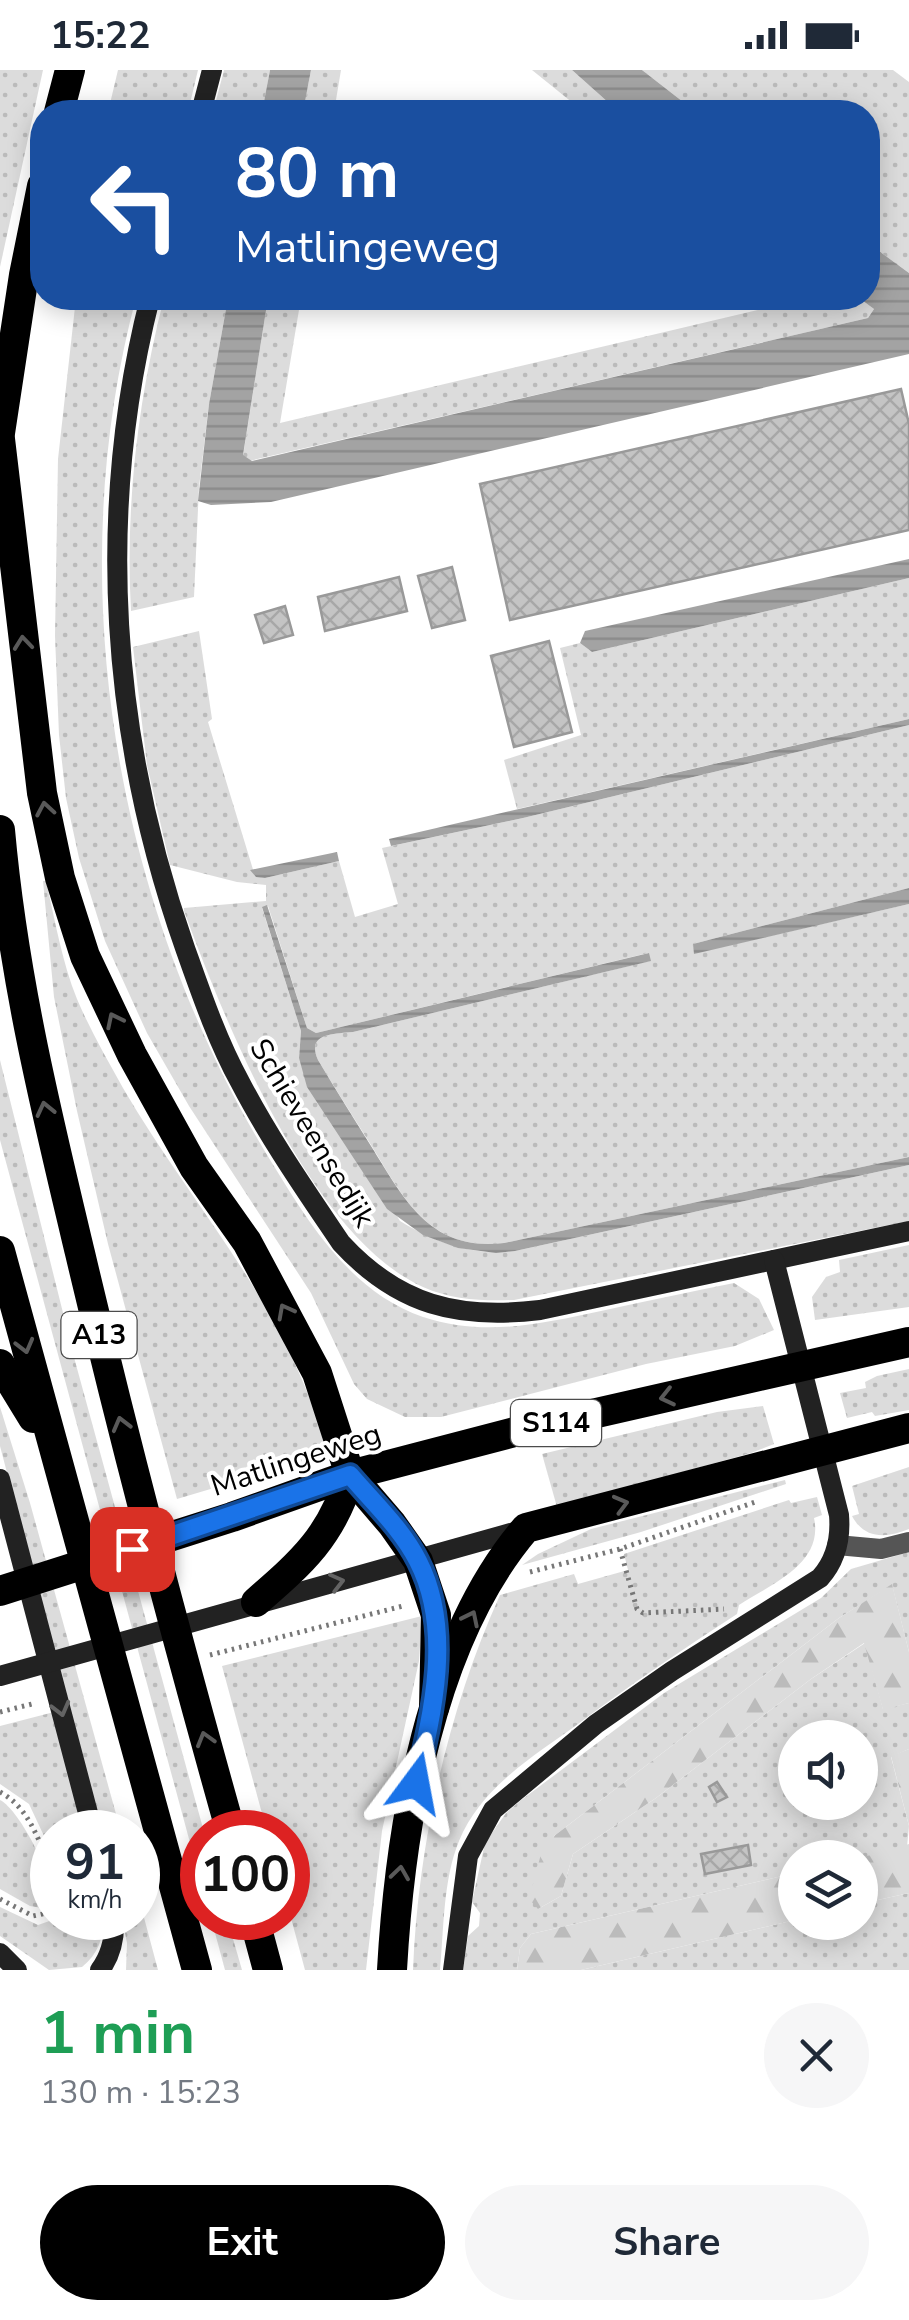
<!DOCTYPE html>
<meta charset="utf-8">
<style>
:root{--surface:#fff;--page:#f6f6f7;--text:#1f2937;--muted:#747a83;--accent:#000}
body{margin:0;font-family:"Nunito Sans",sans-serif;background:var(--page);color:var(--text);height:100vh;display:flex;flex-direction:column;font-size:38px;white-space:nowrap}
*{box-sizing:border-box;margin:0}
p{font-size:32px;color:var(--muted)}
.icon{flex:none;width:55px;height:55px;fill:none;stroke:currentColor;stroke-width:2;stroke-linecap:round;stroke-linejoin:round}
.map{position:relative;height:1900px;overflow:hidden}
.details{display:flex;flex-direction:column;background:var(--surface);flex:1}
.details>*{flex:none}
.banner{position:absolute;left:30px;top:30px;width:850px;height:210px;border-radius:40px;box-shadow:0 5px 25px #0003;background:#1a4fa0;color:#fff;overflow:hidden}
.buttons{position:absolute;left:778px;top:1650px;display:grid;gap:20px}
.buttons a{display:grid;place-items:center;width:100px;height:100px;border-radius:50%;background:var(--surface);box-shadow:0 5px 25px #0003;font-size:50px}
.speed{position:absolute;left:30px;top:1740px;display:flex;gap:20px;font-size:50px;font-weight:700;text-align:center}
.speed>*{display:grid;place-content:center;width:130px;height:130px;border-radius:50%;background:var(--surface);box-shadow:0 5px 25px #0003;line-height:1}
.speed small{font-size:25px;font-weight:400}
.speed .limit{border:15px solid #d22;background:#fff;color:#111}
.pin{position:absolute;display:grid;place-items:center;width:85px;height:85px;color:#fff;margin:-42px;border-radius:20px;box-shadow:0 5px 15px #0006}
.me{position:absolute;width:110px;margin:-55px;rotate:13deg;stroke-linejoin:round;filter:drop-shadow(0 0 8px #0008)}
.turn{display:flex;align-items:center;gap:35px;height:210px;padding:0 40px;font-size:45px}
.turn .icon{width:130px;height:130px;stroke-width:2.5}
.turn b{display:block;font-size:70px;line-height:85px}
.round{display:grid;place-items:center;flex:none;width:105px;height:105px;border-radius:52px;background:var(--page)}
.summary{display:flex;align-items:center;justify-content:space-between;height:170px;padding:0 40px}
h1{font-size:60px;font-weight:700;line-height:75px;color:#1e9e55}
.action{display:flex;gap:20px;margin-top:auto;padding:20px 40px}
.action a{flex:1;height:115px;border-radius:60px;background:var(--accent);color:#fff;font-size:40px;font-weight:700;line-height:115px;text-align:center}
.action a+a{background:var(--page);color:var(--text)}
.status{display:flex;justify-content:space-between;align-items:center;height:70px;padding:0 50px;background:var(--surface);direction:ltr}
.status svg{height:28px;fill:currentColor}
.map>svg:first-child{display:block}
</style>
<div class="status"><b>15:22</b><svg viewBox="0 0 49 12"><path d="M0 12V9h3v3zM5 12V6h3v6zM10 12V3h3v9zM15 12V0h3v12zM26 1h20v11H26zM47 4h2v5h-2z"/></svg></div>
<div class="map">
<svg width="909" height="1900" viewBox="0 0 909 1900">
<defs>
<pattern id="grass-dots" width="8" height="8" patternUnits="userSpaceOnUse" patternTransform="scale(2.5)"><rect width="8" height="8" fill="#dcdcdc"/><path d="M2 2h.1M6 6h.1" fill="none" stroke="#bbb" stroke-width="1.8" stroke-linecap="round"/></pattern>
<pattern id="forest-firs" width="22" height="20" patternUnits="userSpaceOnUse" patternTransform="scale(2.5)"><rect width="22" height="20" fill="#dcdcdc"/><path d="M5 1l3.5 6h-7zM16 11l3.5 6h-7z" fill="#bbb"/></pattern>
<pattern id="water-rules" width="6" height="5" patternUnits="userSpaceOnUse" patternTransform="scale(2.5)"><rect width="6" height="5" fill="#a3a3a3"/><path d="M0 2.5h6" fill="none" stroke="#8b8b8b"/></pattern>
<pattern id="building-cross-hatch" width="8" height="8" patternUnits="userSpaceOnUse" patternTransform="scale(2.5)"><rect width="8" height="8" fill="#c4c4c4"/><path d="M0 0l8 8M0 8l8-8" fill="none" stroke="#a7a7a7"/></pattern>
</defs>
<rect width="100%" height="100%" fill="#fff"/>
<g fill="url(#grass-dots)" fill-rule="evenodd">
<path d="M0,0h43l-43,197z"/>
<path d="M118,0h80l-10,42h-80z"/>
<path d="M224,0h46l-8,42h-49z"/>
<path d="M311,0h30l-7,42h-31z"/>
<path d="M532,0h40l47,42h-35z"/>
<path d="M642,0h251l16,12v191l-41,-30v-131h-172z"/>
<path d="M76,228h60c-77,288 -20,613 136,865 38,62 79,129 151,154 61,20 117,7 178,-6 44,-10 89,-19 133,-28l25,16 15,31 -39,16 -89,18 -205,53h-36l-38,-18 -13,-15 -43,-91 -122,-187 -42,-73 -42,-92 -26,-83 -13,-60 -7,-63 -4,-99 3,-177z"/>
<path d="M164,228h64l-19,106 -10,83 -5,110 -63,14c-6,-104 7,-212 33,-313z"/>
<path d="M268,228h33l-21,125 528,-125h51l15,11 -6,9 -619,143 -6,-5z"/>
<path d="M909,508v141l-392,90 -13,-49 77,-25 -21,-87 20,-5 12,9z"/>
<path d="M199,561l13,88 -4,3 47,154 10,2 74,-17 16,56 43,-13 -16,-56 141,-30 386,-93v163l-216,56 2,9 214,-49v253l-405,86c-74,9 -100,-44 -133,-98 -18,-28 -36,-57 -53,-85 -12,-27 15,-26 35,-28l297,-71 -2,-8 -332,80 -9,-5 -39,-122 -6,2 39,123 -2,27 101,163c36,22 72,35 115,30l394,-86v56l-395,79c-31,1 -62,0 -91,-13 -113,-51 -198,-265 -239,-376v-3l82,-7v-16l-29,-3 -67,-17 -23,-100 -14,-118z"/>
<path d="M43,811h3c9,39 16,81 31,118 13,31 30,60 46,89 58,100 135,186 180,294 10,24 23,54 22,80l-89,24 -2,-4 -57,17 -69,-255 -31,-133 -23,-114z"/>
<path d="M0,990l75,301 129,471 -2,55 -202,-747z"/>
<path d="M909,1175v62l-94,13 -3,-23 14,-20 14,-5 -1,-12z"/>
<path d="M909,1299v41l-34,6 -3,-4 -25,6 -7,-25 26,-5 -1,-6 12,-6z"/>
<path d="M763,1336l11,38 -23,9 -194,54 -15,-53 175,-42z"/>
<path d="M0,1337l30,96 91,329h-20l-101,-386z"/>
<path d="M909,1397v62c-22,9 -44,11 -57,-13l7,-2 -7,-28z"/>
<path d="M785,1410l1,4 -145,48 -119,33 16,-11 53,-25z"/>
<path d="M817,1427l5,18 -8,3c10,46 -43,66 -75,87l-2,9c-54,35 -107,71 -159,110 -44,32 -97,63 -119,117 -16,39 -15,87 -19,129h-27c5,-126 35,-260 87,-375l74,-21 4,10 50,-14 -4,-16 165,-54 2,3z"/>
<path d="M909,1482v100l-17,-67 -53,33 -285,218 -16,73 23,-13 12,-42 83,-56 155,-119 54,-36 18,66 26,-6v46l-18,8 18,69 -2,21 -47,11h-65v15l-264,61 -11,14 -3,22h-54l5,-34 11,-10 1,-13 -8,-11 13,-59 21,-30 14,-12 144,-108 157,-95 30,-29zM795,1668h65v64h-65z"/>
<path d="M422,1546l-3,45 -37,170 -16,139h-61l-17,-63v-75h-21l-45,-166z"/>
<path d="M54,1642l30,120h-32v21l-23,-49 -29,-20v-58z"/>
<path d="M0,1730c20,10 56,81 50,102l-8,6 -12,-2 -30,-17z"/>
<path d="M909,1823v77h-328l214,-50v2h65v-18z"/>
<path d="M138,1825l20,75h-32l1,-27 -5,-25h16z"/>
<path d="M0,1837l38,18 20,-7h45c1,20 -5,36 -21,49l-33,3 -49,-34z"/>
<path d="M211,1848h16l15,52h-17z"/>
</g>
<g fill="url(#forest-firs)">
<path d="M892,1514l17,68v51l-26,7 -19,-67 -53,36 -155,119 -83,56 -12,42 -23,13 -9,-10 12,-45 13,-18 285,-218z"/>
<path d="M909,1679v77l-18,-70z"/>
<path d="M909,1774v49l-49,11v-46z"/>
<path d="M795,1803v47l-214,50h-64l3,-22 11,-14z"/>
</g>
<g fill="url(#water-rules)">
<path d="M270,0h41l-8,42h-41z"/>
<path d="M572,0h70l54,42h-77z"/>
<path d="M868,173l41,30v81l-638,148 -60,3 -13,-4 11,-97 19,-106h40l-25,157 9,6 616,-143 6,-9 -15,-11h9z"/>
<path d="M909,489v19l-317,74 -12,-9 5,-12z"/>
<path d="M909,649v6l-386,93 -132,28 -2,-7z"/>
<path d="M337,782l2,9 -74,17 -9,-1 -6,-7z"/>
<path d="M909,818v16l-215,50 -1,-10z"/>
<path d="M267,835l40,123 9,5 333,-80 2,8 -298,71c-20,2 -47,1 -35,28 17,29 35,57 53,86 33,53 59,106 133,97l405,-86v8l-394,86 -19,2 -38,-5 -35,-13 -36,-26 -80,-122 -8,-29 2,-27 -39,-124z"/>
</g>
<g fill="url(#building-cross-hatch)" stroke="#999" stroke-width="2.5">
<path d="M901,319l8,35v106l-399,90 -30,-136z"/>
<path d="M452,497l13,53 -33,8 -14,-52z"/>
<path d="M399,507l8,34 -82,20 -7,-34z"/>
<path d="M285,536l8,29 -29,8 -9,-28z"/>
<path d="M549,571l23,91 -58,15 -23,-91z"/>
<path d="M717,1712l10,15 -10,5 -8,-15z"/>
<path d="M748,1775l3,20 -46,9 -4,-20z"/>
</g>
<g fill="none" stroke-linecap="round" stroke-linejoin="round">
<g stroke="#777" stroke-width="5" stroke-dasharray="2.5 5" stroke-linecap="butt">
<path d="M620,1479l17,60 6,4 81,-4"/>
<path d="M530,1502l90,-23 138,-48"/>
<path d="M210,1585l193,-49"/>
<path d="M0,1642l36,-9"/>
<path d="M0,1722c30,16 39,50 52,80"/>
<path d="M0,1829l33,17 19,-4"/>
</g>
<path stroke="#555" stroke-width="20" d="M837,1475l44,4 28,-7"/>
<g stroke="#222" stroke-width="20">
<path d="M201,42l11,-42"/>
<path d="M150,228c-55,216 -39,440 35,650 16,45 32,92 55,134 29,56 66,109 101,161 57,62 117,77 199,67l369,-79"/>
<path d="M0,1409l93,353"/>
<path d="M0,1606l525,-147"/>
<path d="M0,1883l17,17"/>
<path d="M100,1900c12,-16 15,-33 14,-52"/>
<path d="M453,1900l15,-114 25,-46 103,-86 76,-53 148,-93c16,-18 21,-39 19,-63l-65,-255"/>
</g>
<g stroke="#000" stroke-width="30">
<path d="M59,42l11,-42"/>
<path d="M0,363l24,-158 18,-89"/>
<path d="M0,369l42,354 18,85 25,78 47,99 62,112 53,75 70,131 33,102 42,49 26,37 18,54 -2,93"/>
<path d="M0,760c13,146 46,281 80,423 46,195 97,387 151,579"/>
<path d="M0,1181l197,719"/>
<path d="M0,1294l33,54"/>
<path d="M0,1521l232,-74 118,-42 172,-45 387,-88"/>
<path d="M256,1532c46,-40 76,-66 94,-127"/>
<path d="M254,1848l14,52"/>
<path d="M392,1900c8,-144 38,-330 134,-442l383,-100"/>
</g>
</g>
<defs><path id="oneway-chevron" d="M-2-3.5L2.5 0L-2 3.5" fill="none" stroke-width="1.6" stroke-linecap="round" stroke-linejoin="round" transform="scale(2.5)"/></defs>
<g stroke="#595959">
<use href="#oneway-chevron" transform="translate(23 573) rotate(-96)"/>
<use href="#oneway-chevron" transform="translate(45 739) rotate(-100)"/>
<use href="#oneway-chevron" transform="translate(114 950) rotate(-116)"/>
<use href="#oneway-chevron" transform="translate(45 1039) rotate(-103)"/>
<use href="#oneway-chevron" transform="translate(285 1241) rotate(-118)"/>
<use href="#oneway-chevron" transform="translate(25 1276) rotate(75)"/>
<use href="#oneway-chevron" transform="translate(667 1327) rotate(167)"/>
<use href="#oneway-chevron" transform="translate(121 1354) rotate(-105)"/>
<use href="#oneway-chevron" transform="translate(621 1434) rotate(-15)"/>
<use href="#oneway-chevron" transform="translate(471 1548) rotate(-64)"/>
<use href="#oneway-chevron" transform="translate(205 1669) rotate(-106)"/>
<use href="#oneway-chevron" transform="translate(400 1803) rotate(-82)"/>
</g>
<g stroke="#646464">
<use href="#oneway-chevron" transform="translate(337 1512) rotate(-14)"/>
<use href="#oneway-chevron" transform="translate(61 1639) rotate(75)"/>
</g>
<g fill="none" stroke-linecap="round" stroke-linejoin="round">
<g stroke="#114b97" stroke-width="25">
<path id="route" d="M132,1479l218,-74c23,27 52,54 68,86 35,68 15,151 -2,222"/>
</g>
<use href="#route" stroke="#1a73e8" stroke-width="18"/>
</g>
<g text-anchor="middle" dominant-baseline="central" stroke-width="8" stroke-linejoin="round" paint-order="stroke">
<g fill="#fff" stroke="#4c4c4c" stroke-width="2.5">
<rect x="61.5" y="1242" width="75" height="46" rx="8"/>
<rect x="511" y="1330" width="90" height="46" rx="8"/>
</g>
<g font-size="28" font-weight="bold" fill="#000">
<text x="99" y="1265">A13</text>
<text x="556" y="1353">S114</text>
</g>
<g font-size="30" fill="#000" stroke="#fff">
<text transform="translate(312 1063) rotate(59)">Schieveensedijk</text>
<text transform="translate(296 1390) rotate(-18)">Matlingeweg</text>
</g>
</g>
</svg>
<div class="buttons">
<a><svg class="icon" aria-label="sound" viewBox="0 0 24 24"><path d="M4 9h4l5-4v14l-5-4H4zM17 9q2 3 0 6"/></svg></a>
<a><svg class="icon" aria-label="layers" viewBox="0 0 24 24"><path d="M12 4l9 5-9 5-9-5zM3 14l9 5 9-5"/></svg></a>
</div>
<div class="speed"><div>91<small>km/h</small></div><div class="limit">100</div></div>
<div class="pin" style="left:132px;top:1479px;background:#d93025"><svg class="icon" aria-label="arrive" viewBox="0 0 24 24"><path d="M6 21V4h12l-3 4 3 4H6"/></svg></div>
<svg class="me" style="left:416px;top:1713px" viewBox="-20 -20 40 40"><path d="M0-17L14 15 0 8-14 15z" fill="#1a73e8" stroke="#fff" stroke-width="4"/></svg>
<div class="banner">
<div class="turn"><svg class="icon" aria-label="left" viewBox="0 0 24 24"><path d="M17 20v-9H6M10 6l-5 5 5 5"/></svg><div><b>80 m</b>Matlingeweg</div></div>
</div>
</div>
<section class="details">
<div class="summary"><div><h1>1 min</h1><p>130 m · 15:23</p></div><a class="round"><svg class="icon" aria-label="close" viewBox="0 0 24 24"><path d="M6 6l12 12M18 6L6 18"/></svg></a></div>
<div class="action"><a>Exit</a><a>Share</a></div>
</section>
